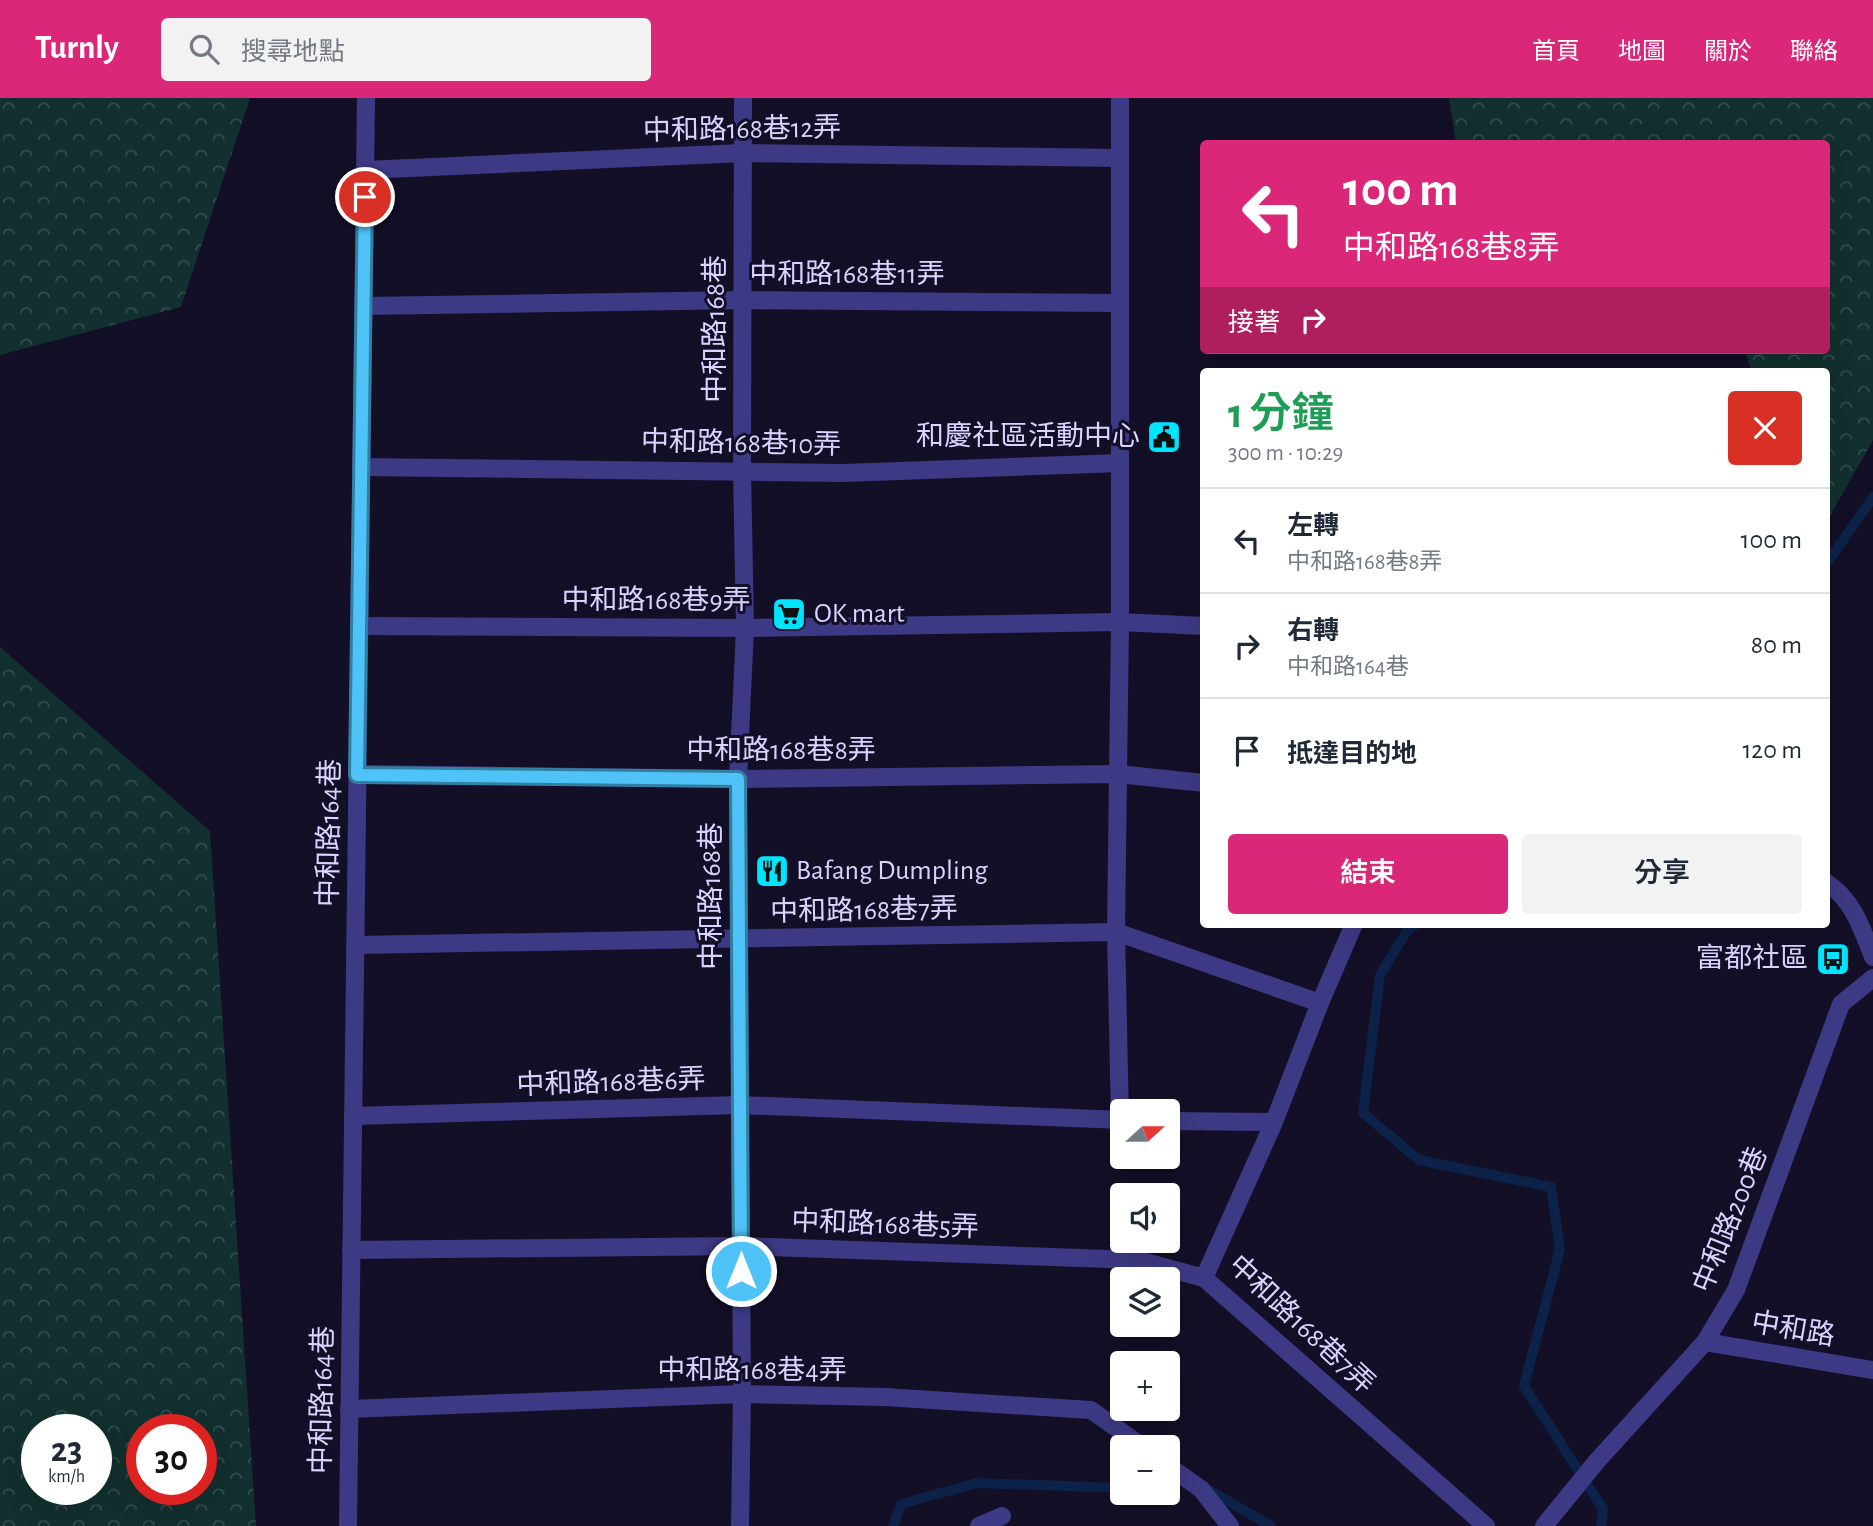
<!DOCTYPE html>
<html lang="zh-TW">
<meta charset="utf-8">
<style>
:root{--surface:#fff;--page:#f2f2f3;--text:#1f2937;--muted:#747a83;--line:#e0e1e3;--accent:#db2777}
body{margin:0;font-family:"Alegreya Sans","Noto Sans TC",sans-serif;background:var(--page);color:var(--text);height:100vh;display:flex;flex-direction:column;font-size:26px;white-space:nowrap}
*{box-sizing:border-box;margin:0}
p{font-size:23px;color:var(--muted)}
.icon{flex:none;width:38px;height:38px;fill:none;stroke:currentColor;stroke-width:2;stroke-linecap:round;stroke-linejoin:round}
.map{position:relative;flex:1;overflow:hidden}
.drawer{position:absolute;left:1200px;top:270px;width:630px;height:560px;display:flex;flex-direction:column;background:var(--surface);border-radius:7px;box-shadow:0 7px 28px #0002}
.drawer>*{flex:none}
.hud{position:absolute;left:1200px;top:42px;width:630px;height:214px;border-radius:7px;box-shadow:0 7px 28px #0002;background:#db2777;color:#fff;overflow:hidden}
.needle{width:46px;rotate:69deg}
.buttons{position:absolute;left:1110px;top:1001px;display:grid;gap:14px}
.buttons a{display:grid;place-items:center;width:70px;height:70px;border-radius:7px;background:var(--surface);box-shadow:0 7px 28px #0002;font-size:35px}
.speed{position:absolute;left:21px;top:1316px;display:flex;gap:14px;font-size:35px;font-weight:700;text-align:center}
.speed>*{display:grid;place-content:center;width:91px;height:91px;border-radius:50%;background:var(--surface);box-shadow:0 7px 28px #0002;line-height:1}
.speed small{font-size:18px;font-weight:400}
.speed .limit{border:10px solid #d22;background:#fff;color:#111}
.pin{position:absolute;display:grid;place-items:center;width:60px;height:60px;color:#fff;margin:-30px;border:4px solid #fff;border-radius:50%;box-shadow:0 2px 7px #0007}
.me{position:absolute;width:77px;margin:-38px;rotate:0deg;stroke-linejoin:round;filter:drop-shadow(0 0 5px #0008)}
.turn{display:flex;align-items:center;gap:24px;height:147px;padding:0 28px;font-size:32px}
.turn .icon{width:91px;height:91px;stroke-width:2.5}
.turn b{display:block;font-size:49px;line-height:60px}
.then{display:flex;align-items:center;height:66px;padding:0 28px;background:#0003;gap:14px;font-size:26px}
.round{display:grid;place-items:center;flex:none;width:74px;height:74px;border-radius:7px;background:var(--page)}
.overview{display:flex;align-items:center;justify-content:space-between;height:119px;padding:0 28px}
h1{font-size:42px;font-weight:600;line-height:52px;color:#1e9e55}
.primary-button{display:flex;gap:14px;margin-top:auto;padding:14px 28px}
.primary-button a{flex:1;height:80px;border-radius:7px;background:var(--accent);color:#fff;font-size:28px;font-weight:600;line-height:80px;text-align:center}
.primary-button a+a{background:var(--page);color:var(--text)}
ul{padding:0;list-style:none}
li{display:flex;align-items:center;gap:21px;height:105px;padding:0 28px;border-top:2px solid var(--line)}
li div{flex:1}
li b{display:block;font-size:26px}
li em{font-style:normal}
header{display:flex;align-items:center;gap:42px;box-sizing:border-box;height:98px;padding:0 35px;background:var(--accent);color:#fff}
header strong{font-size:33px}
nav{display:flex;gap:38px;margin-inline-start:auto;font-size:24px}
.search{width:490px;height:63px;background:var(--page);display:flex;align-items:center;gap:18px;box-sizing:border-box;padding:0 24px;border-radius:7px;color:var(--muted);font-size:26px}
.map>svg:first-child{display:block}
</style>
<header>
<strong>Turnly</strong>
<div class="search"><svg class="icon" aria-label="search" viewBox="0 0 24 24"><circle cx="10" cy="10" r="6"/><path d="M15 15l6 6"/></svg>搜尋地點</div>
<nav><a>首頁</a><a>地圖</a><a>關於</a><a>聯絡</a></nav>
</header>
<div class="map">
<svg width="1873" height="1428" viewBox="0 0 1873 1428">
<defs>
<pattern id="forest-crowns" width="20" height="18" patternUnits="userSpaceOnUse" patternTransform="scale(1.75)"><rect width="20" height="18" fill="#12302f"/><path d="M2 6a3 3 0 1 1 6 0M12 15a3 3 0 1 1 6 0" fill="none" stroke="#344d4e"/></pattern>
</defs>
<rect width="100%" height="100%" fill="#130f26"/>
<g fill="url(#forest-crowns)" fill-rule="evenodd">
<path d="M0,0h250l-69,209 -181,48z"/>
<path d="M1449,0h424v342l-46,81v-150h-76l-6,-21h82v-206l-371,-1z"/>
<path d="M0,549l210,184 46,695h-256zM37,1332h59v59h-59zM142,1332h59v59h-59z"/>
</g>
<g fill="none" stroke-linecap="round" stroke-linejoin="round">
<g stroke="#0c2248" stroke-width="10">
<path d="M1827,465l46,-66"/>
<path d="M1417,826l-10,7 -27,44 -17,138 56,47 132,27 9,62 -36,137 79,123 -2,17"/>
<path d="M1167,1391h3"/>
<path d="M1209,1392l62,36"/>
<path d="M893,1428l8,-22 76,-21 145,5"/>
</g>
<g stroke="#3d3a85" stroke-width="18">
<path d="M1120,0v524l-4,310 4,188"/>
<path d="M365,72l378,-17 377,5"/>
<path d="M364,208l379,-6 377,3"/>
<path d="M361,369l482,6 277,-10"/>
<path d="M360,528l385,2 375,-6 84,4"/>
<path d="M357,676l381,5 380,-5 86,9"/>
<path d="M1827,785c26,17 35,46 46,74"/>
<path d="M1354,826l-34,79 -46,119 -70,156 282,248"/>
<path d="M355,847l761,-13 204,71"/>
<path d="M353,1018l387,-11 382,15"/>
<path d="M1167,1023l107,1"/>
<path d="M351,1152l390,-4 397,14 66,18"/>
<path d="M349,1311l393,-15 143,3 206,13 52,37"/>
<path d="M1167,1367l34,24 29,37"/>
<path d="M979,1428l23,-10"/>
</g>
<g stroke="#3d3a85" stroke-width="18">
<path d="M1705,1244l168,28"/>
<path d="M348,1428l18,-1428"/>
<path d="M740,1428l2,-132 -4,-615 7,-151 -3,-158 1,-372"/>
<path d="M1544,1428l53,-65 108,-119 31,-52 105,-286 32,-26"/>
</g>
</g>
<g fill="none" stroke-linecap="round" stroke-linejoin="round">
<g stroke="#337fa1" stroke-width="18">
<path id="route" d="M365,99l-8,578 381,4 3,492"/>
</g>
<use href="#route" stroke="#4fc3f7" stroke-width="12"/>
</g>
<defs>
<g id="civic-square" transform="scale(1.75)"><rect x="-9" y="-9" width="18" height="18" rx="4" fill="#00e5ff" stroke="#130f26"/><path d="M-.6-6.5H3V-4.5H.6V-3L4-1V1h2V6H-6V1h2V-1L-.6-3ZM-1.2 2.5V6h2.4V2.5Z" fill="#111"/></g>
<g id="supermarket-square" transform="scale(1.75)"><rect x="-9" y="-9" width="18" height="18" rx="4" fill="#00e5ff" stroke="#130f26"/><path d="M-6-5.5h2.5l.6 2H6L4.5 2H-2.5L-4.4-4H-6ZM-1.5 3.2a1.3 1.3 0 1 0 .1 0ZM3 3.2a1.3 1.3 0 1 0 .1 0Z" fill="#111"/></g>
<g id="restaurant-square" transform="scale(1.75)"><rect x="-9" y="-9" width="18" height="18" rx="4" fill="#00e5ff" stroke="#130f26"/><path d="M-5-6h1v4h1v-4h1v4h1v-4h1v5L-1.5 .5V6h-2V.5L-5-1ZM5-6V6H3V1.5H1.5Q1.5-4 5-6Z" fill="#111"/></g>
<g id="bus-square" transform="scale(1.75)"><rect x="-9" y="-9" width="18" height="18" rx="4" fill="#00e5ff" stroke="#130f26"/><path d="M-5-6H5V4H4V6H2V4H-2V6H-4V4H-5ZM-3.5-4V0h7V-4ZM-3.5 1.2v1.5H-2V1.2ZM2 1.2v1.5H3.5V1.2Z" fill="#111"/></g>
</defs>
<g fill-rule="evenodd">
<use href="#civic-square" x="1164" y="339"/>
<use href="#supermarket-square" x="789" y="516"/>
<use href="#restaurant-square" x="772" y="773"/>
<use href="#bus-square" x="1833" y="861"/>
</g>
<g text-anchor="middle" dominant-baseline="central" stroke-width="6" stroke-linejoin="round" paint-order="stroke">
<g font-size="28" fill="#d9d4ff" stroke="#130f26">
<text transform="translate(742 32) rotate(-1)">中和路168巷12弄</text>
<text x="847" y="177">中和路168巷11弄</text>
<text transform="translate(716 231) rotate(-90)">中和路168巷</text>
<text transform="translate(741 346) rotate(1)">中和路168巷10弄</text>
<text x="656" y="503">中和路168巷9弄</text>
<text x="781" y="653">中和路168巷8弄</text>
<text transform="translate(330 735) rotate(-89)">中和路164巷</text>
<text transform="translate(712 798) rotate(-90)">中和路168巷</text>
<text transform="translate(864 813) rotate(-1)">中和路168巷7弄</text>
<text transform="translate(611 985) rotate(-2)">中和路168巷6弄</text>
<text transform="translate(1731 1122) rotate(-68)">中和路200巷</text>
<text transform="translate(885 1127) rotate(2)">中和路168巷5弄</text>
<text transform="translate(1301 1227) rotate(43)">中和路168巷7弄</text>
<text transform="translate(1793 1232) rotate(10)">中和路</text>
<text x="752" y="1273">中和路168巷4弄</text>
<text transform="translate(323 1302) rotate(-89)">中和路164巷</text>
</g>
<g font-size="28" fill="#d9d4ff" stroke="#130f26" text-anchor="end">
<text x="1140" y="339">和慶社區活動中心</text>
<text x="814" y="516" text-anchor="start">OK mart</text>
<text x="796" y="773" text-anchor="start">Bafang Dumpling</text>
<text x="1808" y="861">富都社區</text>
</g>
</g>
</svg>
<div class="buttons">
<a><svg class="needle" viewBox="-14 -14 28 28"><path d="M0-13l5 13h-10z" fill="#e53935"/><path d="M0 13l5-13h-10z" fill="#747a83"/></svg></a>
<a><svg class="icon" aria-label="sound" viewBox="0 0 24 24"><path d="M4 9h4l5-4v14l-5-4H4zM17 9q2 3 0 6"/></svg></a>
<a><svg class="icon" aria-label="layers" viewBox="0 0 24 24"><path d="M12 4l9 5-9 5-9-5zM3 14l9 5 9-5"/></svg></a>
<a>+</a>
<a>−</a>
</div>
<div class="speed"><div>23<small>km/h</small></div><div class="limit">30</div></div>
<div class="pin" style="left:365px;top:99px;background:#d93025"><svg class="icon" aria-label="arrive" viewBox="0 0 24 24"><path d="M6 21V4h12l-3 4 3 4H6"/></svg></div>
<svg class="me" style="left:741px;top:1173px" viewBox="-20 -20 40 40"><circle r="17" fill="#4fc3f7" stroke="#fff" stroke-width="3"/><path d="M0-11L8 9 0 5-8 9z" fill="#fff"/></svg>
<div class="hud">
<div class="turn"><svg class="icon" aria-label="left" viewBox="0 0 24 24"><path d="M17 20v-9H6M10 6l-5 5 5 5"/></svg><div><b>100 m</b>中和路168巷8弄</div></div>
<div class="then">接著<svg class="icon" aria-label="right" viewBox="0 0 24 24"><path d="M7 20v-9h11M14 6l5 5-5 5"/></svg></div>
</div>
<section class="drawer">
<div class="overview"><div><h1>1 分鐘</h1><p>300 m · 10:29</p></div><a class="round" style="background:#d93025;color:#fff"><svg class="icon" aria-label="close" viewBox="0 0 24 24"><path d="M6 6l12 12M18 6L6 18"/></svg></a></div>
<ul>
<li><svg class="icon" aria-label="left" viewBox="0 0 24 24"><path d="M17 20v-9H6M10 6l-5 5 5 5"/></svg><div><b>左轉</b><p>中和路168巷8弄</p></div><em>100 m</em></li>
<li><svg class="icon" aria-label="right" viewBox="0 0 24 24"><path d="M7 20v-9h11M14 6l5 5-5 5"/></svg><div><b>右轉</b><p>中和路164巷</p></div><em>80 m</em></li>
<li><svg class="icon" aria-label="arrive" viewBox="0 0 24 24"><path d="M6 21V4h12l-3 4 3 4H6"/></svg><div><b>抵達目的地</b></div><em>120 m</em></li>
</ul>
<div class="primary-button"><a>結束</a><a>分享</a></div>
</section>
</div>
